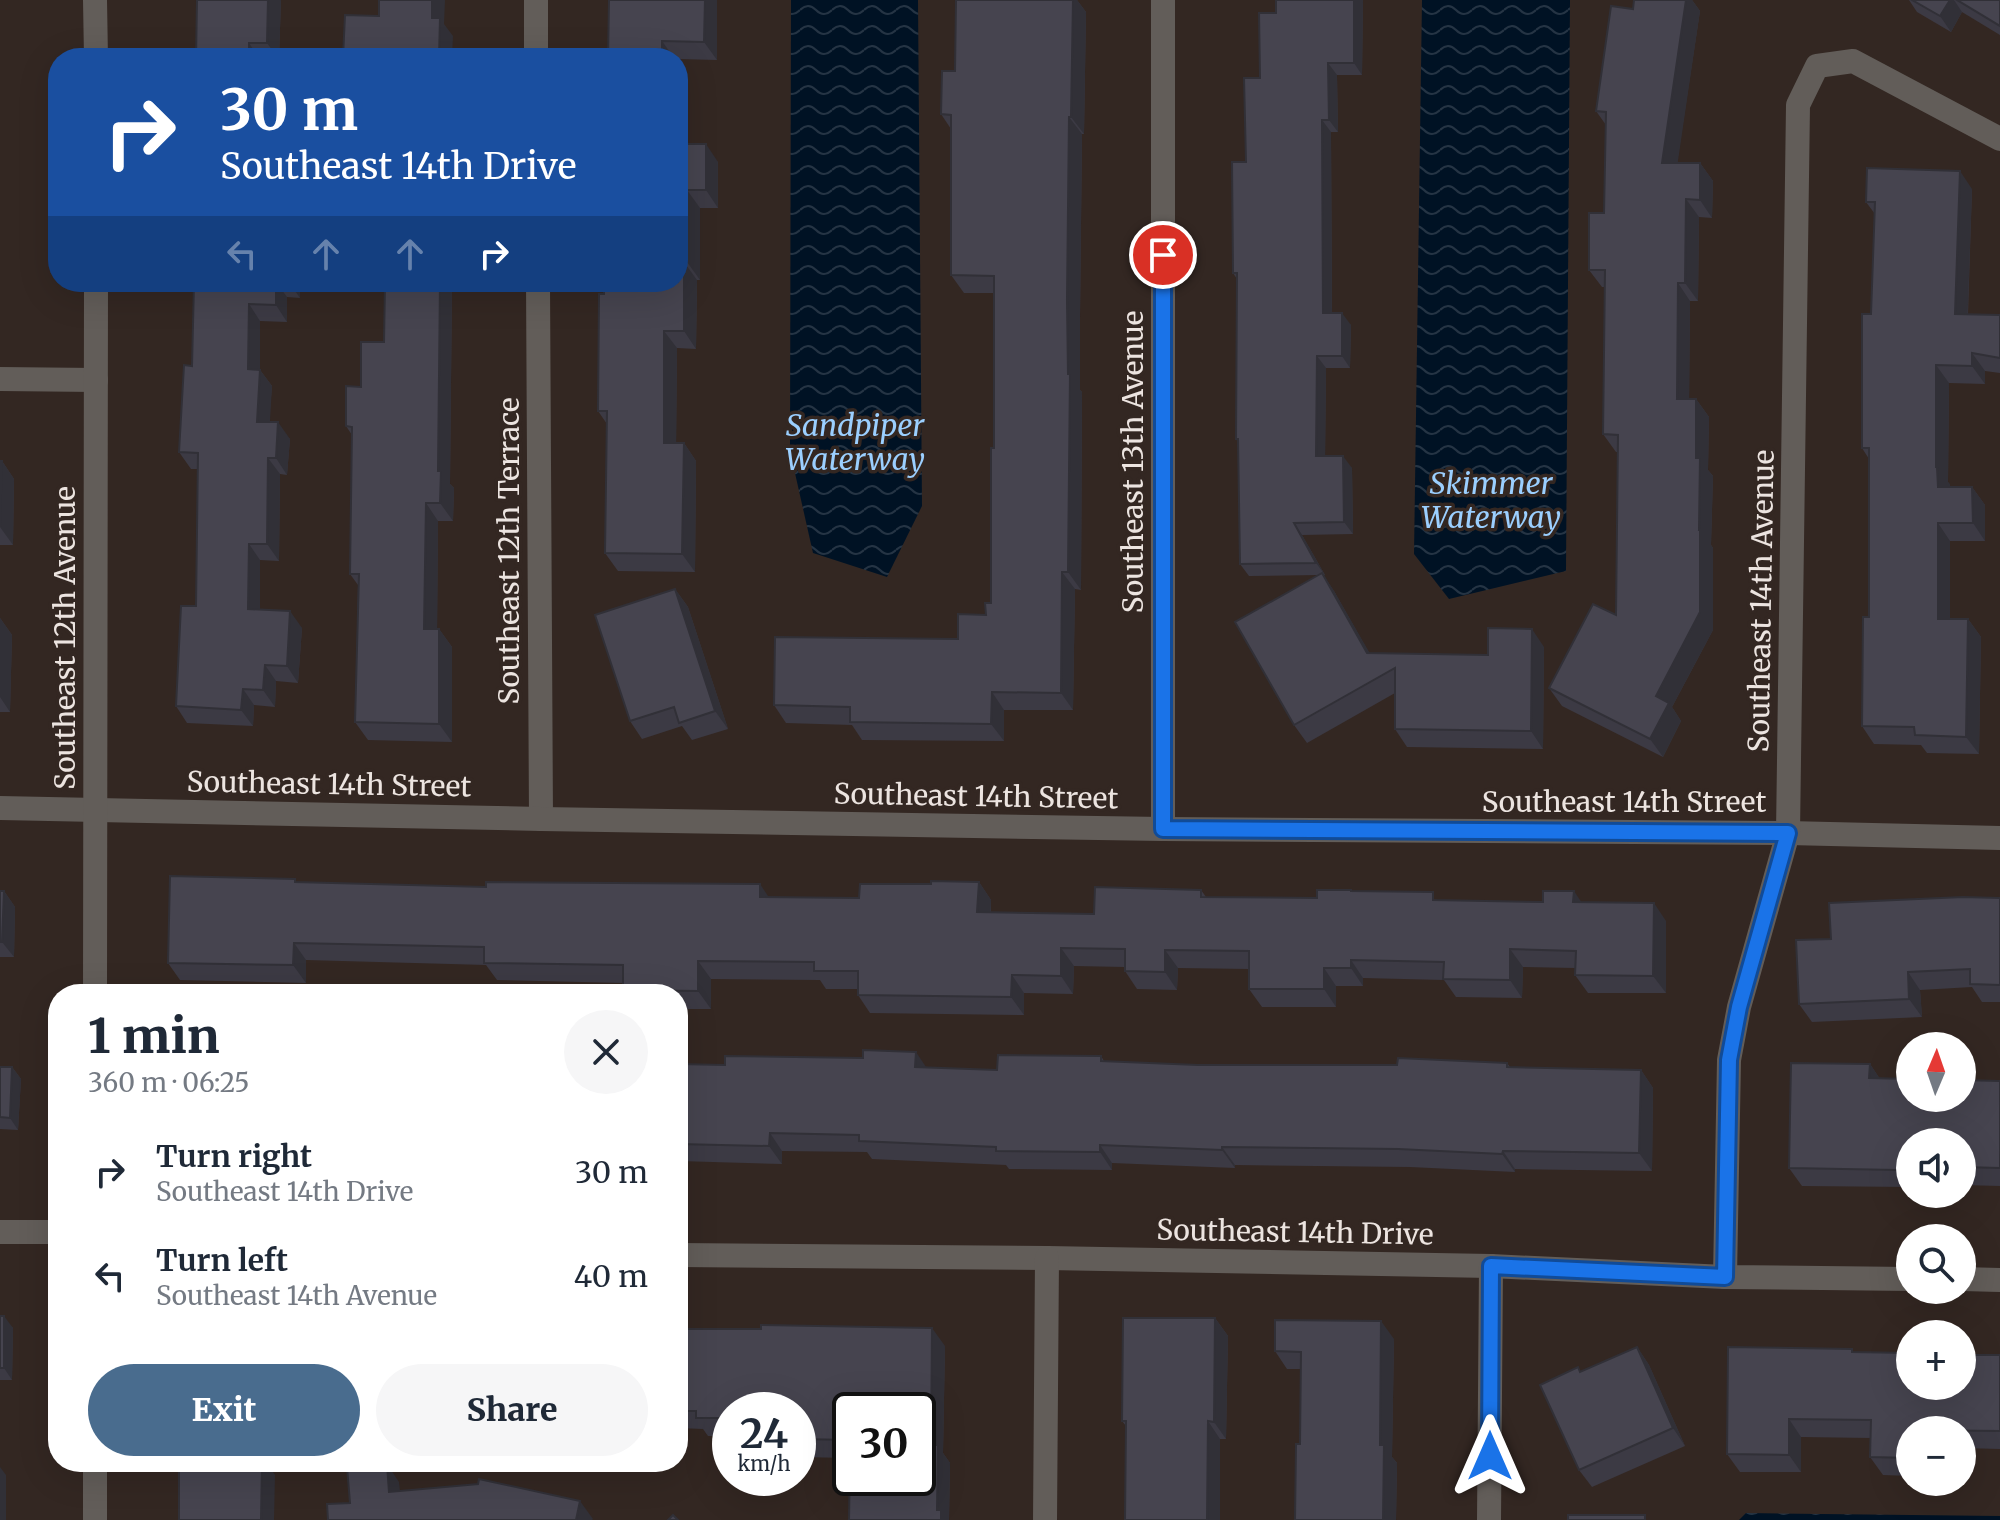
<!DOCTYPE html>
<meta charset="utf-8">
<style>
:root{--surface:#fff;--page:#f6f6f7;--text:#1f2937;--muted:#747a83;--accent:#496c8e}
body{margin:0;font-family:Merriweather,serif;background:var(--page);color:var(--text);height:100vh;display:flex;flex-direction:column;font-size:30px;white-space:nowrap}
*{box-sizing:border-box;margin:0}
p{font-size:26px;color:var(--muted)}
.icon{flex:none;width:44px;height:44px;fill:none;stroke:currentColor;stroke-width:2;stroke-linecap:round;stroke-linejoin:round}
.map{position:relative;flex:1;overflow:hidden}
.panel{position:absolute;left:48px;top:984px;width:640px;height:488px;display:flex;flex-direction:column;background:var(--surface);border-radius:32px;box-shadow:0 8px 32px #0002}
.panel>*{flex:none}
.hud{position:absolute;left:48px;top:48px;width:640px;height:244px;border-radius:32px;box-shadow:0 8px 32px #0002;background:#1a4fa0;color:#fff;overflow:hidden}
.needle{width:52px;rotate:2deg}
.fabs{position:absolute;left:1896px;top:1032px;display:grid;gap:16px}
.fabs a{display:grid;place-items:center;width:80px;height:80px;border-radius:50%;background:var(--surface);box-shadow:0 8px 32px #0002;font-size:40px}
.speed{position:absolute;left:712px;top:1392px;display:flex;gap:16px;font-size:40px;font-weight:700;text-align:center}
.speed>*{display:grid;place-content:center;width:104px;height:104px;border-radius:50%;background:var(--surface);box-shadow:0 8px 32px #0002;line-height:1}
.speed small{font-size:20px;font-weight:400}
.speed .limit{border:4px solid #111;border-radius:12px;background:#fff;color:#111}
.pin{position:absolute;display:grid;place-items:center;width:68px;height:68px;color:#fff;margin:-34px;border:4px solid #fff;border-radius:50%;box-shadow:0 2px 8px #0007}
.me{position:absolute;width:88px;margin:-44px;rotate:0deg;stroke-linejoin:round;filter:drop-shadow(0 0 6px #0008)}
.turn{display:flex;align-items:center;gap:28px;height:168px;padding:0 40px;font-size:36px}
.turn .icon{width:104px;height:104px;stroke-width:2.5}
.turn b{display:block;font-size:56px;line-height:68px}
.lanes{display:flex;align-items:center;height:76px;padding:0 40px;background:#0003;justify-content:center;gap:40px;direction:ltr}
.lanes .off{opacity:.35}
.round{display:grid;place-items:center;flex:none;width:84px;height:84px;border-radius:42px;background:var(--page)}
.overview{display:flex;align-items:center;justify-content:space-between;height:136px;padding:0 40px}
h1{font-size:48px;font-weight:800;line-height:60px}
.primary-button{display:flex;gap:16px;margin-top:auto;padding:16px 40px}
.primary-button a{flex:1;height:92px;border-radius:48px;background:var(--accent);color:#fff;font-size:32px;font-weight:800;line-height:92px;text-align:center}
.primary-button a+a{background:var(--page);color:var(--text)}
ul{padding:0;list-style:none}
li{display:flex;align-items:center;gap:24px;height:104px;padding:0 40px}
li div{flex:1}
li b{display:block;font-size:30px}
li em{font-style:normal}
.map>svg:first-child{display:block}
</style>
<div class="map">
<svg width="2000" height="1520" viewBox="0 0 2000 1520">
<defs>
<pattern id="water-waves" width="16" height="10" patternUnits="userSpaceOnUse" patternTransform="scale(2)"><rect width="16" height="10" fill="#001224"/><path d="M0 5q4-4 8 0t8 0" fill="none" stroke="#253444"/></pattern>
</defs>
<rect width="100%" height="100%" fill="#332722"/>
<g fill="url(#water-waves)">
<path d="M791,0h127l4,506 -35,71 -74,-24 -23,-102z"/>
<path d="M1422,0h148l-4,571 -117,28 -35,-45z"/>
<path d="M1746,1513l254,3v4h-261z"/>
</g>
<g fill="none" stroke-linecap="round" stroke-linejoin="round">
<g stroke="#625d59" stroke-width="24">
<path d="M95,0l1,58"/>
<path d="M536,0v58"/>
<path d="M538,282l3,537"/>
<path d="M0,379l96,1"/>
<path d="M0,808l541,11 622,10 625,4 212,5"/>
<path d="M1163,829v-829"/>
<path d="M95,994l1,-712"/>
<path d="M0,1232h58"/>
<path d="M678,1255l369,3 444,8 234,11 185,2"/>
<path d="M1725,1277l4,-217 10,-53 49,-174 10,-728 19,-39 36,-5 147,78"/>
<path d="M1962,1279l38,1"/>
<path d="M95,1520v-58"/>
<path d="M1045,1520l2,-262"/>
<path d="M1489,1520l2,-254"/>
</g>
</g>
<g fill="#3c3a44">
<path d="M281,0l-2,58h-83z"/>
<path d="M717,0v60l-39,-1v-1h-70z"/>
<path d="M1077,0l9,12 -2,122h-2l-2,183v73l2,2 -1,198 -6,-1 -2,121h-69v31l-142,-1 -10,-15 -66,-2 -12,-18 184,-66 28,-24 5,-12 3,-155v-155h-30l-13,-18v-146l-10,-15 14,-43z"/>
<path d="M1276,0h87l-1,75h-25l1,57h-7l1,181 19,12 -1,43h-24l-1,88 27,12 1,66 -51,1 23,40h-2l11,16 35,62 119,2 56,-8 -1,102 -136,-2 -12,-18v-36l-88,50 -13,-18 24,-150 -69,1 -9,-12 -2,-122 -2,-3 1,-160 -4,-6 13,-111 14,-84 16,-65z"/>
<path d="M1634,0h58l8,11 -23,152h23l13,18 -1,37 -13,-1 -1,84h-8l-1,98h7l13,18 -1,53 5,6 -2,69 2,3v82l-41,77 9,14 -18,36 -101,-51 -13,-18 67,-73 2,-163h-2l-13,-18 2,-147h-3l-13,-17 15,-57 2,-88 -10,-14 37,-102z"/>
<path d="M1909,0h91v35l-38,-23 -11,20 -34,-20z"/>
<path d="M678,144l40,18v46h-18v72h-3l-1,69 -19,-1 -1,95h8l12,18 -1,111 -77,-1 -13,-18 2,-129 -9,-13 6,-117z"/>
<path d="M1972,189l-4,125 32,1v58l-15,-2v13l-36,-1 -1,99 2,5h22l13,18v36h-35v78h18l13,18 -2,117 -52,-1 -6,-8 -47,-1 -12,-18 7,-109v-158l-7,-11 9,-134 4,-100 -9,-12z"/>
<path d="M185,282h115v16l-13,-1v25l-27,-1v49l12,16 -3,36 21,17 -3,36 -7,-1 -1,87 -19,-1v50l42,18 -4,55 -22,-2 -1,26 -21,-2 -1,21 -66,-3 -11,-17 20,-100 2,-137h-7l-12,-17 13,-86 2,-78h-5z"/>
<path d="M380,282h72l-2,202 4,4 -1,33h-15l-1,108h2l13,18v95l-84,-2 -13,-18 3,-137 -8,-11 2,-139 -6,-9 15,-39 23,-45v-56z"/>
<path d="M0,461h2l12,18 -1,66h-13z"/>
<path d="M675,589l13,18 40,122 -36,11 -10,-14 -40,13 -12,-18z"/>
<path d="M0,618l12,17 -2,77h-10z"/>
<path d="M298,882l471,15 90,1 72,-14 48,-2 12,18v12l103,2 107,-24 5,7 111,1 35,-7 86,9 143,2 85,19v72h-78l-13,-18v-7l-52,-1 -1,31 -66,-1 -12,-17 -81,-2v8h-27v21h-74l-13,-18v-20l-71,-1 -1,22 -40,-1 -12,-18v-4l-51,-1 -1,28 -49,-1v22l-154,-2 -12,-18v-6h-32l-6,-9 -109,-1v30h-33v-15h-52l-3,-4v-7l-126,-3 -11,-15 -180,-5v23l-126,-3 -12,-17z"/>
<path d="M0,891h4l11,16 -1,50h-14z"/>
<path d="M2000,898v104h-18l-10,-15 -52,3 2,27 -110,5 -13,-18 32,-65z"/>
<path d="M1101,1056l3,5 94,4h199l110,-2 3,4 131,3 12,18 -1,83 -137,-2v3l-105,-5 -175,-2v3l-123,-5v7l-103,-1 -3,-4 -134,-6 -5,-7 -85,-1v13l-104,-3v-97l248,3 71,3z"/>
<path d="M1870,1064l10,15 120,2v105l-38,-1v-43h-52v45l-108,-1 -13,-18z"/>
<path d="M0,1067h12l9,12 -3,51 -18,-1z"/>
<path d="M0,1316l13,12 -1,52h-12z"/>
<path d="M1215,1318l13,18 -2,103h-6v81h-95l1,-94 -4,-5z"/>
<path d="M678,1329l267,17 -2,107 7,10 -1,57h-100l1,-62 -52,-1v-47h-68v26h-22l-5,-7 -25,-1z"/>
<path d="M1394,1339l-2,118 5,6 -1,57h-101l5,-76 1,-75h-14l-12,-18z"/>
<path d="M1637,1347l12,18 36,81 -93,41 -13,-17 2,-98z"/>
<path d="M1854,1352l146,3v94l-38,-1v-18h-52v46l-27,-1 -13,-18 1,-19 -70,-1v35h-61l-13,-18z"/>
</g>
<g fill="#313037">
<path d="M268,0h13l-2,58h-1l-11,-15z"/>
<path d="M432,0h13l-1,24 9,12 -1,22h-13l-7,-40z"/>
<path d="M705,0h12v60l-13,-18z"/>
<path d="M1069,0h8l9,12 -2,122 -13,-17z"/>
<path d="M1354,0h9l-1,75 -8,-12z"/>
<path d="M1686,0h6l8,11 -25,170 -13,-18z"/>
<path d="M1950,0h4l8,12 -11,20 -11,-16z"/>
<path d="M662,41l12,17h-12z"/>
<path d="M249,43l10,15h-10z"/>
<path d="M1328,63l9,12 1,57 -9,-12z"/>
<path d="M1069,117l13,17 -2,183v73l2,2 -1,198 -13,-18 -1,-272z"/>
<path d="M1322,120l9,12 1,193 -9,-12z"/>
<path d="M706,144l12,18v46l-12,-18z"/>
<path d="M1700,163l13,18 -1,37 -12,-18z"/>
<path d="M1960,171l12,18 -5,143 -12,-18z"/>
<path d="M687,190l13,18v72l-13,-18z"/>
<path d="M1686,199l13,18 -1,84 -13,-18z"/>
<path d="M684,262l13,18 -1,69 -12,-18z"/>
<path d="M276,282l11,15v25l-11,-17z"/>
<path d="M289,282h11v16z"/>
<path d="M440,282h12l-2,202 4,4 -1,33 -13,-18 -2,-32z"/>
<path d="M1678,283l12,18 -1,116 -12,-18z"/>
<path d="M249,304l11,17v54v-5l12,16 -3,52 -12,-16 -9,-53z"/>
<path d="M1342,313l9,12 -1,43 -8,-12z"/>
<path d="M664,331l13,17 -1,113 -12,-18z"/>
<path d="M1972,353l13,18v13l-13,-18z"/>
<path d="M1317,356l9,12 -1,100 -9,-12z"/>
<path d="M1936,365l13,18 -1,99 2,2v21l-12,-18 -2,-20z"/>
<path d="M1696,399l13,18 -1,53 5,6 -2,69 2,3v82l-41,77 9,14 -18,36 -13,-18 6,-43 43,-166 -3,-72z"/>
<path d="M278,422l12,17 -3,36 -11,-17z"/>
<path d="M684,443l12,18 -1,111 -13,-18z"/>
<path d="M1343,456l9,12 1,66 -9,-12z"/>
<path d="M268,458l12,16 -1,87 -12,-17z"/>
<path d="M2,461l12,18 -1,66 -13,-18z"/>
<path d="M1972,487l13,18v36l-12,-18z"/>
<path d="M426,503l12,18 -1,125 -13,-17z"/>
<path d="M1294,523l8,12 23,40 -9,-12z"/>
<path d="M1938,523l12,18v96l-12,-18z"/>
<path d="M249,544l11,16v66l-12,-17z"/>
<path d="M1062,572l13,17 -2,121 -12,-17z"/>
<path d="M1322,573l12,18 46,80 -13,-18z"/>
<path d="M675,589l13,18 40,122 -13,-18z"/>
<path d="M290,611l12,17 -4,55 -11,-17z"/>
<path d="M0,618l12,17 -2,77 -10,-15z"/>
<path d="M1968,619l13,18 -2,117 -13,-17z"/>
<path d="M439,629l13,18v95l-13,-18z"/>
<path d="M1532,629l12,18 -1,102 -12,-18z"/>
<path d="M265,665l11,16 -1,26 -12,-17z"/>
<path d="M243,689l11,16 -1,21 -12,-16z"/>
<path d="M992,692l12,18v31l-13,-17z"/>
<path d="M979,882l12,18 -1,30 -13,-18z"/>
<path d="M760,884l12,18 -12,-5z"/>
<path d="M4,891l11,16 -1,50 -12,-15z"/>
<path d="M1574,891l12,18 -13,-7z"/>
<path d="M1654,903l12,18v72l-13,-17z"/>
<path d="M294,943l12,17v23l-13,-18z"/>
<path d="M1061,948l13,18 -1,28 -12,-18z"/>
<path d="M1510,949l13,18 -1,31 -12,-18z"/>
<path d="M1165,950l13,18 -1,22 -12,-18z"/>
<path d="M1351,960l12,18v8l-12,-18z"/>
<path d="M698,961l13,18v30l-13,-18z"/>
<path d="M1324,968l12,18v21l-12,-18z"/>
<path d="M1908,972l12,18 2,27 -13,-18z"/>
<path d="M1012,975l12,18v22l-13,-18z"/>
<path d="M916,1052l12,18 -13,-3z"/>
<path d="M1870,1064l12,18 -13,-4z"/>
<path d="M12,1067l9,12 -3,51 -8,-12z"/>
<path d="M1641,1070l12,18 -1,83 -13,-18z"/>
<path d="M770,1133l12,18v13l-13,-18z"/>
<path d="M1100,1145l12,18v7l-12,-18z"/>
<path d="M1222,1147l13,18v3l-13,-18z"/>
<path d="M1503,1151l12,18v3l-13,-18z"/>
<path d="M1897,1166l13,18v3l-13,-17z"/>
<path d="M4,1316l9,12 -1,52 -8,-12z"/>
<path d="M1215,1318l13,18 -2,103 -12,-17z"/>
<path d="M1381,1321l13,18 -2,118 5,6 -1,57h-13l-3,-75z"/>
<path d="M932,1328l13,18 -2,107 7,10 -1,57h-8l-4,-10 -6,-65z"/>
<path d="M1637,1347l12,18 36,81 -12,-18z"/>
<path d="M1789,1419l12,18v35l-12,-17z"/>
<path d="M1208,1421l12,18v81h-13z"/>
<path d="M262,1462h4l9,13 -1,45h-13z"/>
<path d="M387,1464l12,18 3,28 -13,-18z"/>
<path d="M0,1467l6,8v45h-6z"/>
<path d="M580,1501l13,18 -1,1h-16z"/>
</g>
<g fill="#46444f" stroke="#313037" stroke-width="2">
<path d="M197,0h71l-1,43h-18v15h-53z"/>
<path d="M379,0h53v18h8l-1,40h-69l-27,-1 2,-42 34,1z"/>
<path d="M609,0h96l-1,42 -42,-1v17h-54z"/>
<path d="M956,0h117l-2,117h-2l-2,183 1,74h2l-2,198h-6l-1,121 -69,-1 -1,32 -141,-2v-15l-76,-2 1,-68 183,2v-25l28,1 -1,-12h6v-155h3v-172l-43,-1v-160l-10,-1 1,-43h13z"/>
<path d="M1276,0h78v63h-26l1,57h-7l1,193h19v43h-25l-1,100h27l1,66 -50,1 22,40 -76,1 -2,-125h-2l1,-166h-4l-1,-111h14l-2,-84h16l-1,-65h17z"/>
<path d="M1634,0h52l-24,163h38v37l-14,-1 -1,84h-7l-1,116h19v59h4l-1,72h1v82l-44,84 13,7 -19,36 -101,-51 44,-84 23,11 2,-180 -15,-1 2,-164h-16v-57h15l2,-101 -10,-1 15,-105 22,3z"/>
<path d="M1912,0h38l-10,16z"/>
<path d="M1957,0h43v26z"/>
<path d="M678,144h28v46h-19v72h-3v69h-20v112h20l-2,111 -77,-1 2,-142h-9l1,-117h5v-12h74z"/>
<path d="M1867,168l93,3 -5,143 45,1v43l-28,-5v13l-36,-1v102h1l1,20h34l1,36h-35v96h30l-2,118 -51,-2 -1,-8 -52,-1 1,-109h6v-169h-7v-134h9l4,-112h-9z"/>
<path d="M194,282h82v23l-27,-1 -1,65 12,1 -3,52h21l-2,36h-8l-1,86h-18l-1,65 42,2 -3,55 -22,-1 -2,25 -20,-1 -2,21 -65,-4 5,-100h15l2,-153 -19,-1 5,-87 8,1z"/>
<path d="M385,282h55l-2,189h3l-1,32h-14l-2,126h15v95l-84,-2 4,-148h-9l2,-147 -6,-1v-40l15,1v-45h23z"/>
<path d="M0,461h2l-2,66z"/>
<path d="M1322,573l45,80 121,2v-27l44,1 -1,102 -136,-2v-61l-101,57 -59,-103z"/>
<path d="M675,589l40,122 -36,12 -5,-16 -44,14 -35,-106z"/>
<path d="M170,876l125,3v3l191,5v-5l274,2v13l99,1 1,-14h71v-3l48,1 -2,30 117,2 1,-27 106,3v7l116,1v-8h34v1l82,1v8l110,2v-11h31l-1,11 81,1 -1,73 -78,-1 1,-24 -66,-2v31l-67,-1 1,-17 -93,-2v8h-27v21h-75v-38l-84,-1v22l-40,-1v-22l-64,-1v28l-49,-1 -1,22 -153,-2v-24h-44v-9l-116,-1v30l-75,-1v-25l-139,-2v-16l-190,-4 -1,22 -125,-2z"/>
<path d="M0,891h4l-2,51h-2z"/>
<path d="M1963,897l37,1v87l-30,-1v-15l-62,3 1,27 -110,5 -3,-64 35,-1 -2,-36z"/>
<path d="M863,1050l53,2 -1,15 82,3 1,-15 103,1v5l97,4h199l1,-7 109,5v4l134,3 -2,83 -136,-2 -1,3 -104,-5 -176,-2v3l-122,-5v7l-104,-1v-4l-137,-6v-6l-89,-2 -1,13 -91,-2v-80l47,1v-9l138,2z"/>
<path d="M1791,1063l79,1 -1,14 41,1v19h52v-18l38,1v87l-38,-1v-25h-52v24h-13v4l-108,-2z"/>
<path d="M0,1067h12l-2,51 -10,-1z"/>
<rect x="0" y="1316" width="4" height="52"/>
<path d="M1123,1318h92l-1,104 -6,-1 -1,99h-82l1,-99h-4z"/>
<path d="M1275,1320l106,1 -1,124h4l-1,75h-88l1,-76h4l1,-92 -26,-1z"/>
<path d="M761,1325l171,3 -1,117h7l-1,65h4v10h-92l1,-62v20h68v-68h-68v30l-52,-1v-29h-68v8h-34v-7h-18v-82h83z"/>
<path d="M1637,1347l36,81 -94,42 -39,-85 38,-18 2,5z"/>
<path d="M1728,1347l124,2v3l58,1v33h52v-31h38v76l-90,-1v28l-40,-1 1,-37 -82,-1v36l-62,-1z"/>
<path d="M179,1462h83l-1,58h-82z"/>
<path d="M387,1464l2,28 89,-8 1,-5 101,22 -4,19h-248l-1,-16 23,-1 -3,-36z"/>
<path d="M673,1515l5,5h-10z"/>
<rect x="1568" y="1515" width="77" height="5"/>
</g>
<g fill="none" stroke-linecap="round" stroke-linejoin="round">
<g stroke="#114b97" stroke-width="20">
<path id="route" d="M1163,255v574l625,4 -49,174 -10,53 -4,217 -234,-11 -1,190"/>
</g>
<use href="#route" stroke="#1a73e8" stroke-width="14"/>
</g>
<g text-anchor="middle" dominant-baseline="central" stroke-width="7" stroke-linejoin="round" paint-order="stroke">
<g font-size="28" fill="#ece4e0" stroke="#332722">
<text transform="translate(1133 462) rotate(-90)">Southeast 13th Avenue</text>
<text transform="translate(509 551) rotate(-90)">Southeast 12th Terrace</text>
<text transform="translate(1761 601) rotate(-89)">Southeast 14th Avenue</text>
<text transform="translate(65 638) rotate(-90)">Southeast 12th Avenue</text>
<text transform="translate(329 784) rotate(1)">Southeast 14th Street</text>
<text transform="translate(976 796) rotate(1)">Southeast 14th Street</text>
<text x="1624" y="802">Southeast 14th Street</text>
<text transform="translate(1295 1232) rotate(1)">Southeast 14th Drive</text>
</g>
<g font-size="30" font-style="italic" fill="#9bcfff" stroke="#332722">
<text x="855" y="425">Sandpiper<tspan x="855" dy="34">Waterway</tspan></text>
<text x="1491" y="483">Skimmer<tspan x="1491" dy="34">Waterway</tspan></text>
</g>
</g>
</svg>
<div class="fabs">
<a><svg class="needle" viewBox="-14 -14 28 28"><path d="M0-13l5 13h-10z" fill="#e53935"/><path d="M0 13l5-13h-10z" fill="#747a83"/></svg></a>
<a><svg class="icon" aria-label="sound" viewBox="0 0 24 24"><path d="M4 9h4l5-4v14l-5-4H4zM17 9q2 3 0 6"/></svg></a>
<a><svg class="icon" aria-label="search" viewBox="0 0 24 24"><circle cx="10" cy="10" r="6"/><path d="M15 15l6 6"/></svg></a>
<a>+</a>
<a>−</a>
</div>
<div class="speed"><div>24<small>km/h</small></div><div class="limit">30</div></div>
<div class="pin" style="left:1163px;top:255px;background:#d93025"><svg class="icon" aria-label="arrive" viewBox="0 0 24 24"><path d="M6 21V4h12l-3 4 3 4H6"/></svg></div>
<svg class="me" style="left:1490px;top:1456px" viewBox="-20 -20 40 40"><path d="M0-17L14 15 0 8-14 15z" fill="#1a73e8" stroke="#fff" stroke-width="4"/></svg>
<div class="hud">
<div class="turn"><svg class="icon" aria-label="right" viewBox="0 0 24 24"><path d="M7 20v-9h11M14 6l5 5-5 5"/></svg><div><b>30 m</b>Southeast 14th Drive</div></div>
<div class="lanes"><svg class="icon off" aria-label="left" viewBox="0 0 24 24"><path d="M17 20v-9H6M10 6l-5 5 5 5"/></svg><svg class="icon off" aria-label="ahead" viewBox="0 0 24 24"><path d="M12 20V5M6 11l6-6 6 6"/></svg><svg class="icon off" aria-label="ahead" viewBox="0 0 24 24"><path d="M12 20V5M6 11l6-6 6 6"/></svg><svg class="icon" aria-label="right" viewBox="0 0 24 24"><path d="M7 20v-9h11M14 6l5 5-5 5"/></svg></div>
</div>
<section class="panel">
<div class="overview"><div><h1>1 min</h1><p>360 m · 06:25</p></div><a class="round"><svg class="icon" aria-label="close" viewBox="0 0 24 24"><path d="M6 6l12 12M18 6L6 18"/></svg></a></div>
<ul>
<li><svg class="icon" aria-label="right" viewBox="0 0 24 24"><path d="M7 20v-9h11M14 6l5 5-5 5"/></svg><div><b>Turn right</b><p>Southeast 14th Drive</p></div><em>30 m</em></li>
<li><svg class="icon" aria-label="left" viewBox="0 0 24 24"><path d="M17 20v-9H6M10 6l-5 5 5 5"/></svg><div><b>Turn left</b><p>Southeast 14th Avenue</p></div><em>40 m</em></li>
</ul>
<div class="primary-button"><a>Exit</a><a>Share</a></div>
</section>
</div>
